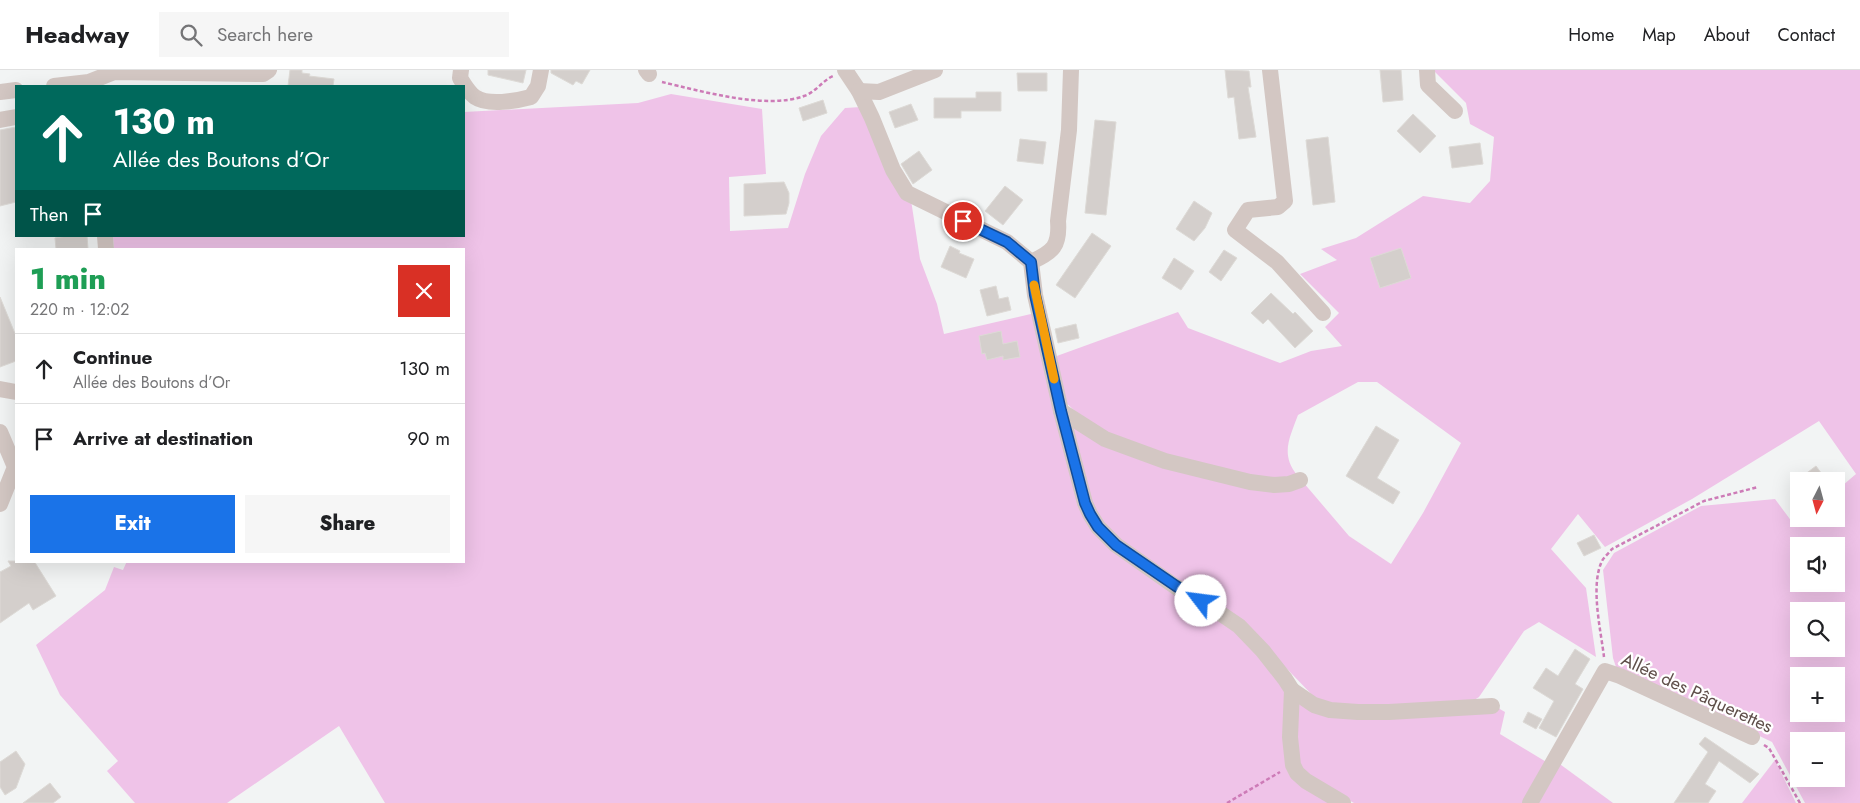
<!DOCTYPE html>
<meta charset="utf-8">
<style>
:root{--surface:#fff;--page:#f6f6f6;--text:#202124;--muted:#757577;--line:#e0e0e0;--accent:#1a73e8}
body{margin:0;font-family:Jost,sans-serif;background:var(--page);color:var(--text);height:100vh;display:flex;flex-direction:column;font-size:19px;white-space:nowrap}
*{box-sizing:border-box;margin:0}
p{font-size:16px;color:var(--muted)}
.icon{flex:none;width:28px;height:28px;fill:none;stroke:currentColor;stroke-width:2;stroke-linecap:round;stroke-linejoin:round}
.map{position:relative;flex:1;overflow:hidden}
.side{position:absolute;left:15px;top:178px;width:450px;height:315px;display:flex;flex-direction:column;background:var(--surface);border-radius:0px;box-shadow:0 5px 20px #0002}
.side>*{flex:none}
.guide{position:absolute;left:15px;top:15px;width:450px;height:152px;border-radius:0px;box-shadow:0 5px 20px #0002;background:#00695c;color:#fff;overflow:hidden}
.needle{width:32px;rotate:186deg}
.tools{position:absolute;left:1790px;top:402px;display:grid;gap:10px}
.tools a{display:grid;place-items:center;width:55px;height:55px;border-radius:0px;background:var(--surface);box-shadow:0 5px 20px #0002;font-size:25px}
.pin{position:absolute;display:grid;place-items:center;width:42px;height:42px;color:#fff;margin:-21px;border:2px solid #fff;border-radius:50%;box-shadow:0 1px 5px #0007}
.me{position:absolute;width:55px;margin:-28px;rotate:300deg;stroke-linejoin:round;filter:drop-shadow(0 0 4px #0008)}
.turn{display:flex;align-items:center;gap:18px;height:105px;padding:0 15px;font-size:22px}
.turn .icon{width:65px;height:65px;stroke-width:2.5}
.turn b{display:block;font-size:35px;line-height:42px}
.then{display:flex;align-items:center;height:48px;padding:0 15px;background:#0003;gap:10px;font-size:19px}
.round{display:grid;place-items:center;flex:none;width:52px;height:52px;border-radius:0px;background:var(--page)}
.headline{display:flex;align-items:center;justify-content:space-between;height:85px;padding:0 15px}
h1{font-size:30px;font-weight:800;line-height:38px;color:#1e9e55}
.cta{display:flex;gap:10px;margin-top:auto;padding:10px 15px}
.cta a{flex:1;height:58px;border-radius:0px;background:var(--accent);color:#fff;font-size:20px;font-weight:800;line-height:58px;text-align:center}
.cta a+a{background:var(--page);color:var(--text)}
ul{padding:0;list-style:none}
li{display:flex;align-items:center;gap:15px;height:70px;padding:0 15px;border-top:1px solid var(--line)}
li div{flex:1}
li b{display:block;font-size:19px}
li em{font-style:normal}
header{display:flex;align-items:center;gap:30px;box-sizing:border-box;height:70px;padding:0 25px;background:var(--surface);border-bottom:1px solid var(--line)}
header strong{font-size:24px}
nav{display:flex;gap:28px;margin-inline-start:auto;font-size:18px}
.search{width:350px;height:45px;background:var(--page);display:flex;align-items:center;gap:12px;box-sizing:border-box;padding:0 18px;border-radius:0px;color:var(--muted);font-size:19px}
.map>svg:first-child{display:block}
</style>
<header>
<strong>Headway</strong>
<div class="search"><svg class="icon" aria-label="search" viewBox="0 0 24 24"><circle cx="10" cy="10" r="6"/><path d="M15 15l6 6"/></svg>Search here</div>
<nav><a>Home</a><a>Map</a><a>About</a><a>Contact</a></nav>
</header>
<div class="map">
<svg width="1860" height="733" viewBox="0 0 1860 733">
<rect width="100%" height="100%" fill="#f2f4f4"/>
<g fill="#efc3e8" fill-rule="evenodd">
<path d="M1433,0h427v733h-55l-33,-61 -156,-75 -3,-9 -10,-88 11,-17 87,-47 74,-7 20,27 9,-7h32v-28l20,-17 -37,-53 -127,78 -87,48 -27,-33 -27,35 35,39 10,69 -57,-35 -15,9 -45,66 -11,7 -137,1 -13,-4 -77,-80 -123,-81 -28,-32 -24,-92 34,25 133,41 52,8 18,-8 46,54 42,28 32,-51 38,-70 -84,-61h-19l-60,33c-8,22 -18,39 -1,60l-16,6 -46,-7 -101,-29 -40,-16 -32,-30 -8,-42 124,-45 10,16 92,35 31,-12 31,-5 -17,-19 14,-14 -39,-39 37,-14 -16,-11 35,-11 67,-42 47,7 20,-22 4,-44 -24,-13 -4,-21zM1799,476h37v38h-37zM1799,541h37v38h-37zM1799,606h37v38h-37zM1799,671h37v38h-37z"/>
<path d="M671,24l91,15 4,65 -37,3 1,54 58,-3 17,-54 16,-38 24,-28 16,-1 50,93 9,59 17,45 7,30 91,-21 53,212 147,101 52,64 1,64 49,49h-952l-46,-77 -112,77h-92l-28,-32 11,-10 -58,-66 -24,-50 69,-55 9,-23 9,3 4,-9h337v-312h-350l-1,-13h351v-124l174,-9z"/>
<path d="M1296,627l14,9 188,2 7,4 -5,22 48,29 -25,40h-169l-49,-28 -8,-8z"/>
<path d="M1775,690l21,43h-54z"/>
<path d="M1557,692l56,41h-80z"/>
</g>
<g fill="#d4cfcc" stroke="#dddad6">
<path d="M290,0h12v3l8,1 -1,2 25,3 -1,7h-45z"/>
<path d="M488,0h38l-3,13 -35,-8z"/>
<path d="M551,0h39l-8,14 -6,-3 -3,4 -22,-12z"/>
<path d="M1225,0l24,1 2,16h-3l8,50 -17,2 -5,-42 -6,1z"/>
<path d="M1380,0h21l2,30 -20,2z"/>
<path d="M1017,3h30v18h-29z"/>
<path d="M976,22h25v19h-40v7h-27v-20h42z"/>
<path d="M823,30l4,13 -24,8 -4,-13z"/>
<path d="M911,34l7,16 -23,8 -6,-16z"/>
<path d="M1413,44l23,22 -16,17 -23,-22z"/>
<path d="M1095,50l21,2 -10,93 -21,-2z"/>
<path d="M16,57v75l-16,4v-76z"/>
<path d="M1328,67l7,65 -22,3 -7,-65z"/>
<path d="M1020,69l26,3 -3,22 -26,-3z"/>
<path d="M1480,73l3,21 -31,4 -3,-21z"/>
<path d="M919,81l13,19 -19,14 -12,-20z"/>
<path d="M784,112l5,11v10l-3,11 -42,2v-32z"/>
<path d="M1005,116l18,14 -20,25 -18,-14z"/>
<path d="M1194,131l18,12 -7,15 -11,13 -18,-12z"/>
<path d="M1092,163l19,13 -36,52 -19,-13z"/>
<path d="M67,166h20l1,13h-32l-1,-11z"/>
<path d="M950,176l10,5 -1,2 15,6 -8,19 -25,-11z"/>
<path d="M1401,178l10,30 -31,10 -10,-30z"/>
<path d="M1224,180l13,8 -16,23 -12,-9z"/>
<path d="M1174,188l20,13 -13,19 -19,-12z"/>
<path d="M996,216l3,13 9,-2 3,13 -24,6 -7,-26z"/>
<path d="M1271,223l22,21 2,-2 18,19 -18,17 -27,-29 -5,5 -12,-11z"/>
<path d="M0,227l16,39v25l-16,6z"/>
<path d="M1076,254l3,14 -21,5 -3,-14z"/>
<path d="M1001,261l2,13 14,-3 3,16 -17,3v-4l-16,4 -2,-7 -3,1 -3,-18z"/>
<path d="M1376,356l23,14 -22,38 23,14 -7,12 -47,-28z"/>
<path d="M1816,396l11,15h-31z"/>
<path d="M1594,465l7,13 -17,8 -7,-13z"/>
<path d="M8,491h26l22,35 -23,14 -4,-7 -29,20v-51l11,-6z"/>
<path d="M1575,579l15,10 -15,25 8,5 -27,48 -17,-9 15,-27 -21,-13 13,-20 12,8z"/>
<path d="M1528,642l14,7 -6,10 -13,-7z"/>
<path d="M1705,667l54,37 -9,9 -31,-22 -14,23 11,7 -8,12h-34l34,-51 -9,-8z"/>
<path d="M16,681l9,13 -9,24 -11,7 -5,-8v-25z"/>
<path d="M50,713l11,14 -8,6h-30z"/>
</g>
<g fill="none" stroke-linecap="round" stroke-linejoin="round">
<g stroke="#cd7bb7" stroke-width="2.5" stroke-dasharray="4 2.5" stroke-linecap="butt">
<path d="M662,12c39,9 104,28 142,14 12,-4 18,-15 29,-20"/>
<path d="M1604,587c-3,-26 -14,-71 -2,-96 2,-4 7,-8 10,-12l92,-48 54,-14"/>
<path d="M1764,675l5,3 31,55"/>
<path d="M1227,733l53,-31"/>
</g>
<g stroke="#d3c7c3" stroke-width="16">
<path d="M461,0l-1,8c4,6 8,14 15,19 13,9 41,4 56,0l7,-11 3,-16"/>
<path d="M646,0l3,4"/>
<path d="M845,0l14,21 13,27 21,52 14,23 100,49 24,20 4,33 26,116 24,92 5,11 8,13 18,18 60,42 38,22 25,17 24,25 22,28 7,11 -2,47 3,28 4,8 9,8 37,22"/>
<path d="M1270,0l15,131 -7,6 -30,3 -13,20 42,32 46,51"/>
<path d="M1427,0l1,15 27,26"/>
<path d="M54,16l35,-4 25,-10 149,2 6,-4"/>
<path d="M859,21l20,1 56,-22"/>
<path d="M0,22l16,-2"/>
<path d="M0,50l16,-3"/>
<path d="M105,166l1,13"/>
<path d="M1031,192c22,-10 29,-16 27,-41l11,-91 2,-60"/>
<path d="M0,319l16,3"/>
<path d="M1061,341l44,28 60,22 85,21 24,3 15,-1 11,-4"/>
<path d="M0,362l15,35 -15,37"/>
<path d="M1292,620l22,15 16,5 28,2h31l103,-6"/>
<path d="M1530,733l75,-132 15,5 132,61"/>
</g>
</g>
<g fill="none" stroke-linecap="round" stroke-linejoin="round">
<g stroke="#114b97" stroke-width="12">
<path id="route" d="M963,151l44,21 24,20 4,33 26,116 24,92 5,11 8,13 18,18 60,41 25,15"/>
</g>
<use href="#route" stroke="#1a73e8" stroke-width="9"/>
<path stroke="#f59e0b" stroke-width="9" d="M1034,215l20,94"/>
</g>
<g text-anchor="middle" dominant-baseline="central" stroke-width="4.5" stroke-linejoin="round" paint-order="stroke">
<g font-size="18" fill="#5f4f4a" stroke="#fff">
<text transform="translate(1697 623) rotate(25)">Allée des Pâquerettes</text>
</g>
</g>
</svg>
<div class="tools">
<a><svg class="needle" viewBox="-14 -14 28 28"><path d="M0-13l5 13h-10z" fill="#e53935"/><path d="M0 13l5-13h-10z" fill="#757577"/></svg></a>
<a><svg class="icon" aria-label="sound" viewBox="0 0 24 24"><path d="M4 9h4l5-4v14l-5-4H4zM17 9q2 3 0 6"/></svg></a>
<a><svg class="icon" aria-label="search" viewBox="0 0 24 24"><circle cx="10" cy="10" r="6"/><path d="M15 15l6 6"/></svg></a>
<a>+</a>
<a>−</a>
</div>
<div class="pin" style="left:963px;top:151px;background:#d93025"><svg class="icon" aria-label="arrive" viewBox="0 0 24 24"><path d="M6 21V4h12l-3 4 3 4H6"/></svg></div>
<svg class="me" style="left:1201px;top:531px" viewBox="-20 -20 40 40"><circle r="19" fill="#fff"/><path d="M0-13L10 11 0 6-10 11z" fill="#1a73e8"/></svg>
<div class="guide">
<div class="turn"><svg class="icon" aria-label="ahead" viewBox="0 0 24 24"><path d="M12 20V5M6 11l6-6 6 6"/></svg><div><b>130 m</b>Allée des Boutons d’Or</div></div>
<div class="then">Then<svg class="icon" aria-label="arrive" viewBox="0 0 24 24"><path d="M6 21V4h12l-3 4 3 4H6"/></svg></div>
</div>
<section class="side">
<div class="headline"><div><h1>1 min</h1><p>220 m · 12:02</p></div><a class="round" style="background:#d93025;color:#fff"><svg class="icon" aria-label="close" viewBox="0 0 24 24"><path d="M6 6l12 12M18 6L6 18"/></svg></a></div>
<ul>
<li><svg class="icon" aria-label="ahead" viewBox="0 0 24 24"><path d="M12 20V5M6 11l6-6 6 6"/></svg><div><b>Continue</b><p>Allée des Boutons d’Or</p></div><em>130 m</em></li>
<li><svg class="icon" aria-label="arrive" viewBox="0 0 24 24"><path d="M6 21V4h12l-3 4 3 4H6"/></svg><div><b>Arrive at destination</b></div><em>90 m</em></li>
</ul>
<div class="cta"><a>Exit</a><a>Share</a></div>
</section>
</div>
